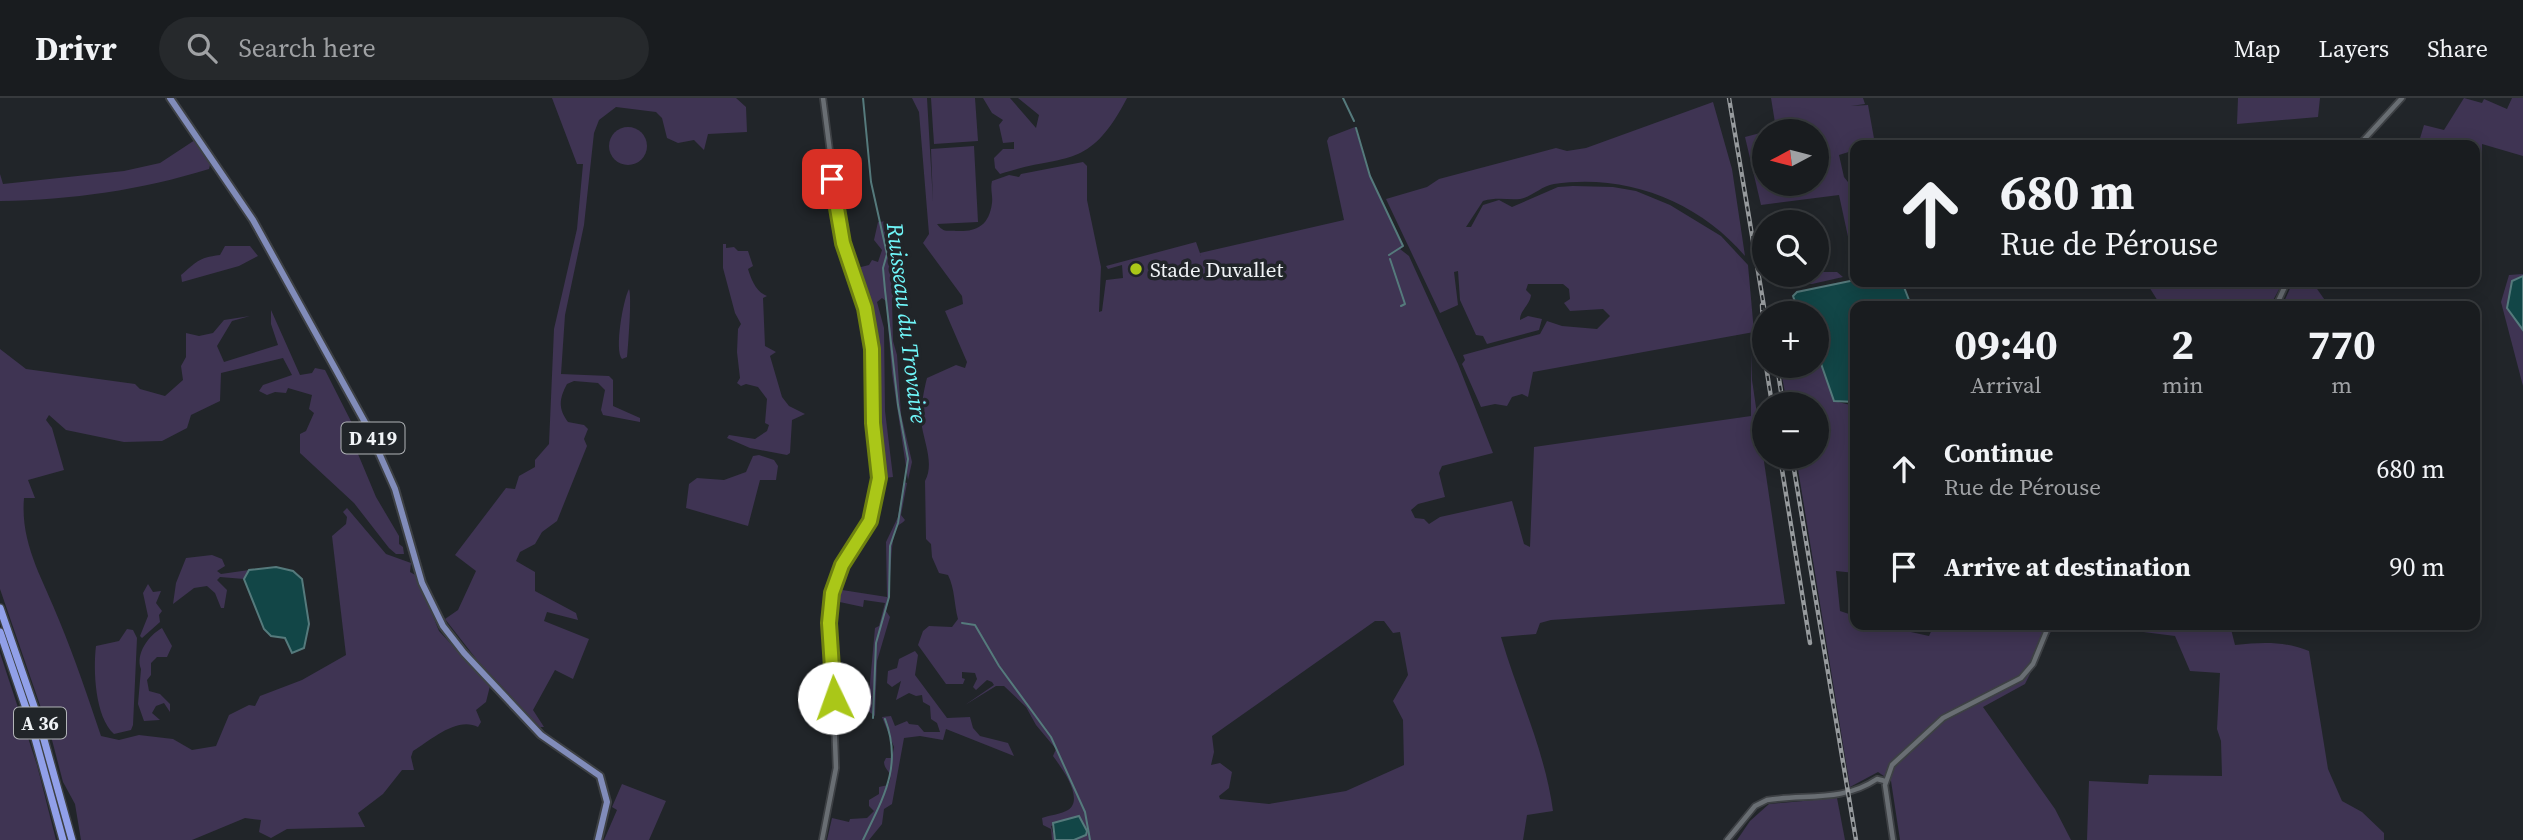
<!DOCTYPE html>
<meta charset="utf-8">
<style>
:root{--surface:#191c1f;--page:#26292c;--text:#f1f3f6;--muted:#9fa1a4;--line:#373a3d}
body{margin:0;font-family:"Source Serif 4",serif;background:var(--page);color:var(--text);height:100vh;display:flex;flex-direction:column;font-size:26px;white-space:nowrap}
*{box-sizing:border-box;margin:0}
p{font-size:23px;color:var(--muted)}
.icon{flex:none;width:38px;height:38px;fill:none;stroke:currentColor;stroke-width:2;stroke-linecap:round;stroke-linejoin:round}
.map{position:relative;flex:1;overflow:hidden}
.details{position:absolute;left:1850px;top:203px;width:630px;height:329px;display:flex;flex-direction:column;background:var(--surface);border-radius:14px;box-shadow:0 4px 18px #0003,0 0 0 2px var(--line)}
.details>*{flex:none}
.top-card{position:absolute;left:1850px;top:42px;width:630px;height:147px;border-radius:14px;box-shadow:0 4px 18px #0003,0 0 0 2px var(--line);background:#191c1f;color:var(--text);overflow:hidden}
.needle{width:46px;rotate:263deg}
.controls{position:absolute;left:1752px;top:21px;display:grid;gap:14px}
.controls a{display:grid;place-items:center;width:77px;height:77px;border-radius:50%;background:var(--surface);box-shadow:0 4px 18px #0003,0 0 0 2px var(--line);font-size:35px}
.pin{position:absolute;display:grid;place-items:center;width:60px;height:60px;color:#fff;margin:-30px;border-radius:14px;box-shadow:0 4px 10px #0006}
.me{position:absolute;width:77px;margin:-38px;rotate:357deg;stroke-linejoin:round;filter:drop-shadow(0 0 5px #0008)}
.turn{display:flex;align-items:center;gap:24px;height:147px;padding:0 35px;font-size:32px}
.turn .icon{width:91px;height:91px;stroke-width:2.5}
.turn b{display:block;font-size:49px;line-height:60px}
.eta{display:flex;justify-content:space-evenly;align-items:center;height:119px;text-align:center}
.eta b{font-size:42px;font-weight:700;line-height:49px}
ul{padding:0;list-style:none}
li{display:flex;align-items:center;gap:21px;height:98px;padding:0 35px}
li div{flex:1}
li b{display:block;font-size:26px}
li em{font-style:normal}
header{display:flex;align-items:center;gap:42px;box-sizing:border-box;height:98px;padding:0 35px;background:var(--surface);border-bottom:2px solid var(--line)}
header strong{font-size:33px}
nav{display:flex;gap:38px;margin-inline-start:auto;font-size:24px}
.search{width:490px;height:63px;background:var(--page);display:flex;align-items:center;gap:18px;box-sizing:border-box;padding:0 24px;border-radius:38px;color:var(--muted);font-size:26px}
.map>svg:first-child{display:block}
</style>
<header>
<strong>Drivr</strong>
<div class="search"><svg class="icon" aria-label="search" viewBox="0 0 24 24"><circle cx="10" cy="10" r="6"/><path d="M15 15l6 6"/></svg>Search here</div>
<nav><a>Map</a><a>Layers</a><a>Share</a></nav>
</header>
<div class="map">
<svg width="2523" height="742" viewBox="0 0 2523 742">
<rect width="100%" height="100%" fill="#212529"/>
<g fill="#3f3453" fill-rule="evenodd">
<path d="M552,0h184l10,9 1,25 -39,2 -4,16 -10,-10 -16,3 -11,-5 -5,-20 -6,-6 -40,-5 -17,13 -5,13 -10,92 -19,90 -4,59 48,2 4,4v26l27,12v4l-37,-7 -2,-5 4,-20 -7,-7 -24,-2 -7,3c-8,15 -9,24 1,38l16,3 4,4 -4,10 3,7 -30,75 -15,11 -7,12 -15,8 -4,9 19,11v19l41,22 2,7 -31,-8 -3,9 45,18 -16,40 -18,-9 -22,40 11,17h-4l-63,-67 -32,-41 13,-9 18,-39 -21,-16 51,-67 9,1 4,-13 16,-9v-7l14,-16 5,-115 23,-100 6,-65h-6z"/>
<path d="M912,0h15l6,104 -2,-53 43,-3 4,76 -41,2c7,9 9,6 19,7 19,1 33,-4 36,-28 1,-7 -2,-14 0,-22l17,-6 10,2 2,-3 62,-12 4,4v34l14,67 -2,45 3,-1 4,-31 17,-2 -1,-13 -14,4 -2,-3 90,-24 5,14 -1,-3 144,-33 -17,-79 2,-4 26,-10 14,47 34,73 -3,2 9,7 49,108 35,89 -51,13 -3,7 6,24 -27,7 -7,6 4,8 9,1 5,5 11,-7 72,-16 12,43 6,3 4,-100 217,-31v-63l1,27 33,224 -234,16 -11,3 -4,11 -35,3c17,58 44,114 52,174l-26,4 -4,25h-449l13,-9 -8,-15 -28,10 4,14h-3l-1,-11 -8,-4 -1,-7c8,-3 20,-4 26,-8 17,-11 -7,-43 -15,-54l3,-7 -20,-24 -10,-18 -22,-21h-8l-31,19 29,-20 -2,-3 -5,-2 -11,10 -3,-3 4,-8 -2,-6 -13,-1v6l3,1 -2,5h-17l-28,-39 5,-14 6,-5 23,1 6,-8c-4,-15 -3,-30 -10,-44l-9,-2 -7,-16 -1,-13 -5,-5 -1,-58c9,-16 0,-37 -3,-54 -2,-15 1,-34 5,-49l29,-13 9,3 2,-6 -22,-51 18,-7 -1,-8 -39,-53 6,-9 -10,-122zM1375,523h9l9,12 7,-1 8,43 -15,26 10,19 1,45 -58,26 -77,13 -49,-5 -1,-3 10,-8 3,-16 -12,-9 -9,2 3,-13 -2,-16z"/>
<path d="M931,0h44l3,43 -44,3z"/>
<path d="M983,0h27l26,30 3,-13 -21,-17h109c-39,75 -62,54 -127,76l-5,-6 -1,-10 9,-9h11v-7l-11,1 -4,-18 4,-5 -11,-7z"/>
<path d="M1771,0h92l2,6 -14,2 17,-1 7,39 -20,1v5l-16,5 5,22 11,14v78l-16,-74 -78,10 -16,-68 19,-5v52h52v-53h-48l8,-2z"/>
<path d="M2238,0h82l-2,19 -81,7z"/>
<path d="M2464,0l18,5 2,-4 23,10 5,-11h11v58l-41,-12v48l-7,17 -1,-64h-56l6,-20 20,5z"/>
<path d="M1713,4l19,67 13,87c-46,-55 -120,-83 -191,-72 -13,2 -22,13 -34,15 -13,1 -23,-2 -37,2l-17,26h5l12,-22 16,-5 13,7 46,-20 15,-1 40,1 23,4 34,14 51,31 27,29 6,67 -221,40 -5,25 -6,-3 -10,3 -5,9 -12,-2 -14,3 -19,-43 3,-4 -2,-5 77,-21 7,-13 15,5 35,3 13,-13 -7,-7 -33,2 -6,-8 6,-4 -1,-10 -6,-5h-35l-2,6 5,5c-1,10 -11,15 -11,25l8,-4 14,3 -3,11 -52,14 -4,-8 -7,-1 -16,-35 -2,-29 -4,1 4,33 -18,8 -54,-114 41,-12 12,-8 117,-31 11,3 19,-3z"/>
<circle cx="628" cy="48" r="19"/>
<path d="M195,42l15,25 -1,4c-68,21 -137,31 -209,32v-27l3,10 121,-13 36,-8z"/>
<path d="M888,123l8,28 4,38 -8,13 1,41 4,14 4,59 11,48 -4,18 -16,-107 -6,-72 -4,-3 -5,4 7,26 1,83 8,66 -8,1 -8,-42 2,-16 -9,-97 -23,-77 3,-3 7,25 12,-3 3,-5 6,2 4,-12 -8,-10 4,-18z"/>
<path d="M723,146h3v4l8,-1 4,4h10l5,15 -5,3c3,10 8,23 19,27l-4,2 2,48 11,6 -6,4 12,41 7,9 16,8 -13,6 -2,33 -3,2 -37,-7 -23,-10 2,-3 26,4 12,-8 2,-6 -4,-2 2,-24 -9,-12 -12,-3 -5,2 -4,-3 3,-5 -3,-26 1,-23 3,-5 -6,-11 -12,-45z"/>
<path d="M225,148h25l8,10 -19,10 -57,16 -1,-7c16,-13 16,-17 39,-20z"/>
<path d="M1817,157l6,17h14l6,5 -31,7 -20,-1 -7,-8h31z"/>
<path d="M2523,176v112l-22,-84 8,-27z"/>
<path d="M2146,184h137l-13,24h-109z"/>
<path d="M2293,184l22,4 14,20h-47z"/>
<path d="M629,191c3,8 -1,57 -2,68l-5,2c-8,-8 1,-59 7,-70z"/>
<path d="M271,212l29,65 12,-2 3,-5 10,2 38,75 -5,9 18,43 23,39v8l4,3 1,7h-8l-7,-6 -35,-45 -54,-50v-19l6,-3 8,-18 -5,-4 3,-14 -24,-7 -2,5 -11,-1 -8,3 -8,-4 4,-6 29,-10 -9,-17 -62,15 -1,28 -29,14 -4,13 -25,13 -38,1 -58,-12 -17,-15 -3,5 6,8 12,42 -36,10 7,18h-11c-4,46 19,81 35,122 16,39 29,77 42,116l18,4 20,-5 34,4 19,11 24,-4 13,-31 20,-10 6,1 5,-10 42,-16 44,-25 -14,-119 14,-12 1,-7 -4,-5 4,-4 39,46 25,9 -1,9 7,4 22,55 51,55 -4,16 -10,8 5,12 -3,5c-21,-11 -47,13 -65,24l-2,6 3,13h-12l-19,24 -25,19 7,14 -78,2 -16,9 -12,-6 2,-12 -16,-2 -53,22h-111l-6,-36 -12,-22 -11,-42 -52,-151v-240l26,20 109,15 5,5 25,7 18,-16 -2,-14 5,-9v-24l13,3 14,-3 11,-13 26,-4 -18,5 -15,25 7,16 54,-17 -7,-21z"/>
<path d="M1817,250l17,53 21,5v167l-19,-2 4,40 15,5v9h24l50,11 5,-11h120l-29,59 -42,23 72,102 16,31h-171l-9,-59 -13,-9 -28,15 -54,-330h20v-53h-29l-7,-38h36z"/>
<path d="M759,357l15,5 4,6 -2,14h-16l-12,46 -62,-18 3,-24 8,-6 27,2 22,-8 7,-16z"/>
<path d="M904,384l3,1 -6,32 4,5c-2,3 -6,4 -8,7 -8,12 -5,64 -11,84l4,6 -13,44 -2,55 -7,-5v-6l7,-77 4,-2 6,-23 -21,-3 -1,7 -28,-6 5,-24 3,1 -1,12 45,7 -1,-55 12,-25z"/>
<path d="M212,457l10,4 3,7 -8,5 4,3 28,-4 -5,9 -24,-2 -3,3 10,10 -3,18h-3l-6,-15 -8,-7 -13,2 -21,16 3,-21 10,-25z"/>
<path d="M148,486l5,8 8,-1 -5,12 6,8 -3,4 1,7 -18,16 -2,-2 8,-20 -5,-23z"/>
<path d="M2088,527h142l5,20c28,-3 48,-4 74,6l19,118 14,32 20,11 22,21v7h-297l2,-59 59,3 1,-9 73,1 -1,-35 -4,-12 3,-56 -30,-2 -15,-35z"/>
<path d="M162,530l10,18 -5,11h-10l-6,6v12l-4,5 2,11 11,3 10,10v8l-6,-9 -8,3 -4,7 8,7 -16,1 -6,-17 3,-35c-6,-15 8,-34 21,-41z"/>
<path d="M127,531l6,1 4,8 -4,87 -2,5 -17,4c-19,-17 -21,-64 -18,-88l23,-5z"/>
<path d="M915,553l3,4 -3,20 32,43 23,-1 3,11 7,8 28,7 6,13 -68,-27 -3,11 -23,-4 -16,2 -12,66 -8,5 -2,15 -13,16h-42l5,-22 17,4 1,-3 17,-1 7,-7 -5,-5v-6l10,-6v-7l9,-2c7,-13 -4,-14 -4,-23l2,-4h6l2,-11 -12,-30 9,-1 4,10 12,-5 2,3 9,1 6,7h16l-3,-9 -6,-4 -1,-13 -7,-4 -1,-7 -6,1 -7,-3 -13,7 5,-19 -9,6 -5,-4 1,-12 9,-3 2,-9z"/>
<path d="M0,555l37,112 19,75h-56z"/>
<path d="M622,686l44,17 -17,39h-45l13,-30 -5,-3z"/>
<path d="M1837,700l8,42h-108l13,-19 19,-17z"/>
</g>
<g fill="#124647" stroke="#557a7c" stroke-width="2">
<path d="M2523,178v54l-16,-22 5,-27z"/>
<path d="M1855,182l47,2 7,18 7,6h-61v96l-21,-1 -17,-49 -1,-39h-17l-6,-17 4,-4z"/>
<path d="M276,469l17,4 9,8 7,45 -5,24 -12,5 -7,-15 -14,-2 -7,-7 -20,-50 5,-9z"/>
<path d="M1079,718l8,15 -1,4 -12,5h-19l-2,-17z"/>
</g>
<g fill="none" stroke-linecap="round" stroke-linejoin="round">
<g stroke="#557a7c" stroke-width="2">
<path d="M863,0l8,84 16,72 -4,14 2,22 13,115 10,54 -10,64 -8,23 -1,51 -13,46 -3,75"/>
<path d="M1343,0l11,23"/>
<path d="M1356,30l14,48 33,70 -14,9"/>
<path d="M1390,161l15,45 -4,2"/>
<path d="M962,525l13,2 24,41 52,71 34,75 5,28"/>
<path d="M863,742c20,-42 40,-74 22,-121"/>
</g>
<g stroke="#3d4044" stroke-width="8">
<g id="tertiary">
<path d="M2359,47l43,-47"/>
<path d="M2276,208l11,-24"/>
<path d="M822,742l14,-72 -6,-165 12,-38 32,-53 5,-34 -6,-55 -2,-74 -6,-41 -25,-79 -17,-131"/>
<path d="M1727,742l28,-34 12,-6c39,-6 76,2 110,-21l8,2"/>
<path d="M1893,742l-8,-55 7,-20 51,-47 78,-40 12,-14 16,-39"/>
</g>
</g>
<g stroke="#3d4044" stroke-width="10">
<path id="primary" d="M170,0l83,122 114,206 28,63 27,94 21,43 21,27 77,82 59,41 7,26 -9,38"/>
</g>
<g stroke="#3d4044" stroke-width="10">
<g id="motorway">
<path d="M0,510l38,110 34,122"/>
<path d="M0,534l30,88 33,120"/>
</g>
</g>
<use href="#tertiary" stroke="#696e73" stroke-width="4.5"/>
<use href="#primary" stroke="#818cba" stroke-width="6"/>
<use href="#motorway" stroke="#91a0e9" stroke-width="7"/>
<g stroke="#979b9e" stroke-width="4.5">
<g id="rail">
<path d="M1729,0l36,215"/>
<path d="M1762,207l2,42"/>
<path d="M1766,268l6,38"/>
<path d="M1777,268l6,38"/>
<path d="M1780,359l30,186"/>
<path d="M1792,359l64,383"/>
</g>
</g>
<use href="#rail" stroke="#212529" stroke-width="2" stroke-dasharray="5" stroke-linecap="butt"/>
</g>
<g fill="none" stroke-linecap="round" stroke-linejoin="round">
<g stroke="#6e8110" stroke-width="18">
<path id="route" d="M832,81l11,64 22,65 7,41 1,74 6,55 -9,43 -28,44 -10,28 -3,30 5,75"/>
</g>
<use href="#route" stroke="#aac718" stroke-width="12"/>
</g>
<circle fill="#aac718" stroke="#212529" stroke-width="2.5" cx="1136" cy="171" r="7"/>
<g text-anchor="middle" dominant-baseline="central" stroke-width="7" stroke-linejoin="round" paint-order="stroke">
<g fill="#212529" stroke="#b2b5b8" stroke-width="2">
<rect x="341.5" y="324.5" width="63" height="31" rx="5"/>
<rect x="14" y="609.5" width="52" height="31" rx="5"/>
</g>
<g font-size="19" font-weight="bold" fill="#f0f3f6">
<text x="373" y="340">D 419</text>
<text x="40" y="625">A 36</text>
</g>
<g font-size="21" fill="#f0f3f6" stroke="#212529" text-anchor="start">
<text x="1150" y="171">Stade Duvallet</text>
</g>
<g font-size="23" font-style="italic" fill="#70f7fa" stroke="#212529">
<text transform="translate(907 225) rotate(83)">Ruisseau du Trovaire</text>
</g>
</g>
</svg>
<div class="controls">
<a><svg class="needle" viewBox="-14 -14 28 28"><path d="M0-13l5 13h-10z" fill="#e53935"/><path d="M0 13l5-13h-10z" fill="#9fa1a4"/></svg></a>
<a><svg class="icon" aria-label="search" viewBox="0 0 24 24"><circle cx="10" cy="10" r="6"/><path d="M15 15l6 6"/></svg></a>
<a>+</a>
<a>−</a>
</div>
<div class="pin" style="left:832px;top:81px;background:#d93025"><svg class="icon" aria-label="arrive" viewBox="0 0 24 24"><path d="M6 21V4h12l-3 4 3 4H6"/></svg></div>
<svg class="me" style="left:834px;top:600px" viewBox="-20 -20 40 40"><circle r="19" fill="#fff"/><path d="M0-13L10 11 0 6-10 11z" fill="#aac718"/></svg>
<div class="top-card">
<div class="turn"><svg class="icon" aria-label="ahead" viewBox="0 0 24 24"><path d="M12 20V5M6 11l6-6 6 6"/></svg><div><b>680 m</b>Rue de Pérouse</div></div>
</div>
<section class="details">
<div class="eta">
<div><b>09:40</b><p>Arrival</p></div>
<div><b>2</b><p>min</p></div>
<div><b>770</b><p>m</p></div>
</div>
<ul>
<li><svg class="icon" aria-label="ahead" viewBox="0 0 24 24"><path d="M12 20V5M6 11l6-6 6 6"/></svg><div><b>Continue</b><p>Rue de Pérouse</p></div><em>680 m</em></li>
<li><svg class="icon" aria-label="arrive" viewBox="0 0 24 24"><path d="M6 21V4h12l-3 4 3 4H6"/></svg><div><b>Arrive at destination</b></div><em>90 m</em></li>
</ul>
</section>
</div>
